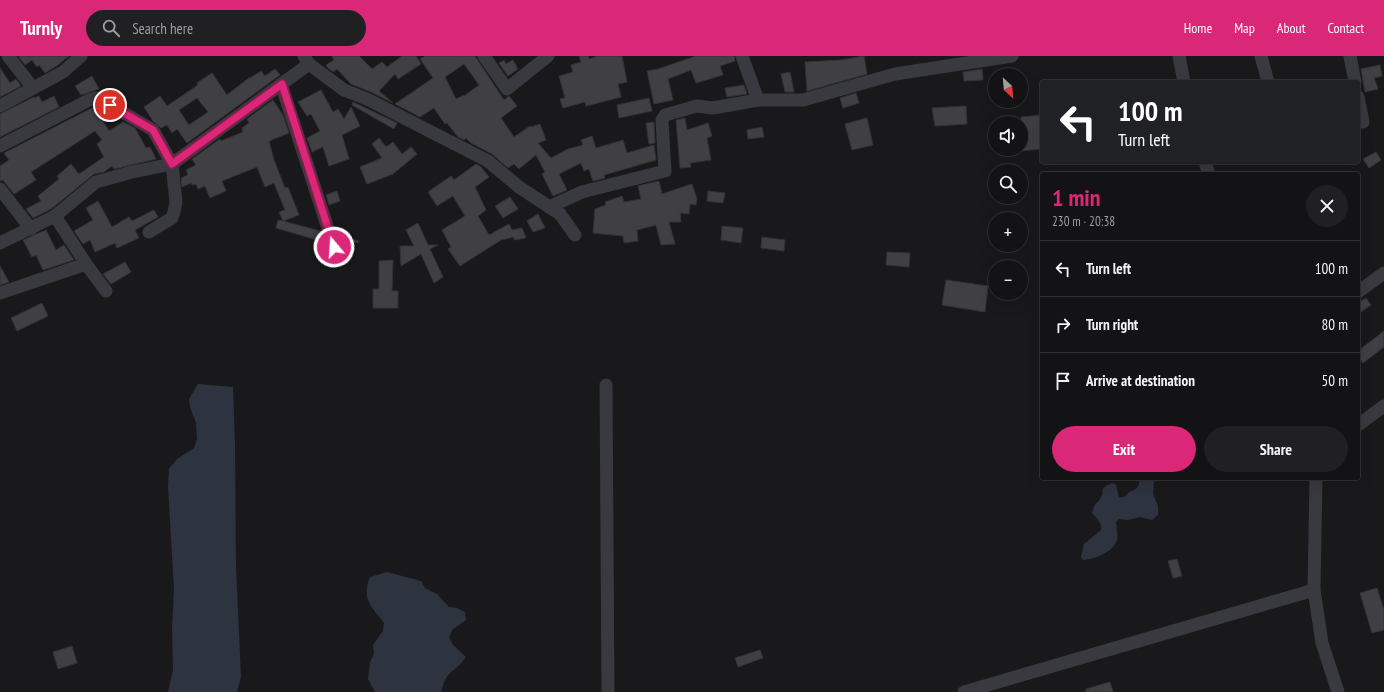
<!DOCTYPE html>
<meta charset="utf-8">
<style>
:root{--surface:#131214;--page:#202022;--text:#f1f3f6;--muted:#9d9ea0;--line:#323234;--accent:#db2777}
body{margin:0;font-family:"PT Sans Narrow",sans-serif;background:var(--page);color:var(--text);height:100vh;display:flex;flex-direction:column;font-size:15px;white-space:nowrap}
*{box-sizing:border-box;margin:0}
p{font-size:13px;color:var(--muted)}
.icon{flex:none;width:22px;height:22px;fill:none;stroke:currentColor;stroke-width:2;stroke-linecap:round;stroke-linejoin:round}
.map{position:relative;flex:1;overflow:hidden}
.panel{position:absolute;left:1040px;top:116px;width:320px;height:308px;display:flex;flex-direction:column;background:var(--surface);border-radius:4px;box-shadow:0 4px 16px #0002,0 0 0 1px var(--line)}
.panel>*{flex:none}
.hud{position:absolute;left:1040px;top:24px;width:320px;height:84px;border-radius:4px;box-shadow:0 4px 16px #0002,0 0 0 1px var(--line);background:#202124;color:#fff;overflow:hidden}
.needle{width:26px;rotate:154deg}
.controls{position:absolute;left:988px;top:12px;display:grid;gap:8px}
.controls a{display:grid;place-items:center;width:40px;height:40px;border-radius:50%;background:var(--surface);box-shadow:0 4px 16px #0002,0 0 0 1px var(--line);font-size:20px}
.pin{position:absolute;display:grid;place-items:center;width:34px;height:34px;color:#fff;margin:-17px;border:2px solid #fff;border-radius:50%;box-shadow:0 1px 4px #0007}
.me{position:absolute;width:44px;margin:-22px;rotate:342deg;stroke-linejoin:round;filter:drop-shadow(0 0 3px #0008)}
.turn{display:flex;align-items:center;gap:14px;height:84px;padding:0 12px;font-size:18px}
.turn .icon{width:52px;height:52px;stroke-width:2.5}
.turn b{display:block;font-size:28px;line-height:34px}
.round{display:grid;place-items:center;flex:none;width:42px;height:42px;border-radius:21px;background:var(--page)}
.summary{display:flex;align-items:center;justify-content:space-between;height:68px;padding:0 12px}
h1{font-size:24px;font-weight:700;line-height:30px;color:var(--accent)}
.cta{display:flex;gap:8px;margin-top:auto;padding:8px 12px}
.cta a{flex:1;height:46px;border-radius:24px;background:var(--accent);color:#fff;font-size:16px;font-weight:700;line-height:46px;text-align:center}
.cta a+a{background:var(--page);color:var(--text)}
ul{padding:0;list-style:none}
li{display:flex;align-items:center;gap:12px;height:56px;padding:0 12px;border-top:1px solid var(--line)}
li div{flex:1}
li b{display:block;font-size:15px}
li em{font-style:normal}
header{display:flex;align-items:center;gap:24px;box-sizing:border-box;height:56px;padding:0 20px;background:var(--accent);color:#fff}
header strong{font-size:19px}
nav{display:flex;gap:22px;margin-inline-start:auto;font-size:14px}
.search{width:280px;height:36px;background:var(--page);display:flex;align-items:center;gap:10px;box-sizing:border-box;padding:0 14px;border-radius:22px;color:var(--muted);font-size:15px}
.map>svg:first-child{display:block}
</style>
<header>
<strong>Turnly</strong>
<div class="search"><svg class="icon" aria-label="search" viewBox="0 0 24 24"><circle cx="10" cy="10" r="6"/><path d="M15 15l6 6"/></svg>Search here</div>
<nav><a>Home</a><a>Map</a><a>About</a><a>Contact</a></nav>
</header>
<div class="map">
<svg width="1384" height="636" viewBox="0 0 1384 636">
<rect width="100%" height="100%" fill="#19181a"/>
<g fill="#2d343f">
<path d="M198,328l35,3 2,57 1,123 5,110 -4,15h-69l5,-22 -1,-42 2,-38 -6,-104 1,-17 8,-10 17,-11 3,-9 -1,-16 -6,-16 -1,-8z"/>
<path d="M1142,422h9l3,4 -1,12 5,12v9l-6,5 -12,-3 -12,3 -9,-1 -3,3c2,16 4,22 -11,31 -7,4 -13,6 -22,7l-2,-3 3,-13 17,-14c1,-7 -4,-12 -9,-17 3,-11 3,-7 8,-14 6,-9 -3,-9 12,-16l4,2 3,12c5,1 7,-1 10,-5l7,-3 3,-4v-4z"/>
<path d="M387,516l34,9 4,7 12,6 12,13 8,1 8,4 1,8 -14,10 -3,8 4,7 13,12c-6,10 -18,15 -22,25 -1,3 -2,7 -3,10h-66l-7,-13 2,-17 4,-8 -1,-9 10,-14 1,-8c-12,-16 -23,-24 -14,-46z"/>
</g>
<g fill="#404044" stroke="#333236" fill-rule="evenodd">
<path d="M18,0h51l-11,9 -13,8 -6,-8 -2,2 -5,-7 -7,5z"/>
<path d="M332,0h27l13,13 10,-7 5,5 15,-11h14l5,8 -23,15 -3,-5 -16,17 14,12 -22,-11 -20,-8 -14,-15 -4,3 -5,-4 -2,-3 8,-5z"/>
<path d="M425,0h50l29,44 5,-4 8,10 -16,12 13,19 16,-11 1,1 9,-3 6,16 -8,3 13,15 17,-9 15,-4 -2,-5 11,-4 4,12 27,-8 4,13 27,-8 2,15 -52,15 1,3 -12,3 -4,-12 -5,2 -3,-8 -22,11 8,16 -14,6 -11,-22 3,-2 -9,-17 -17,14 -5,-5 -6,4 -16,-14 -21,-11 -5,-5 -2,2 -6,-3 -11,-14 -2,1 -11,-16 -14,9 -25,-13 38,-26 -13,-19zM464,8l15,21 -15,11v-1l-8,4 -11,-22z"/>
<path d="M579,0h9l1,3 9,-3h24l5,26 -9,2 3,13 -35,9 -1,-4 -22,6 -3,-9 5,-1 -6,-22 14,-4 -2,-7 10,-3z"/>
<path d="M696,0h38l1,5 -15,5 3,9 -27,8 -5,-13 -23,9 5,21 -19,4 -7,-33 11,-2z"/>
<path d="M864,0l3,18 -60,17 -2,-29 36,-2z"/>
<path d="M504,4l2,4 7,-4 5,9 -10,7 -9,-13z"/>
<path d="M1380,9l2,11 -8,2 4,11 -13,3 -4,-23z"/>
<path d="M0,12l10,15 6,-4 5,7 -21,11z"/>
<path d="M275,13l5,6 -93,68 -10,-14 -5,4 -5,-8 -6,3 -8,-7 -9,-14 16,-11 7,10 31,-21 -1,-2 15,-10 15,22 23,-18v1l11,-7 4,5zM197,42l11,14 -19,13 -10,-15z"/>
<path d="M982,13l1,11 -19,1 -1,-9z"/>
<path d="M790,16l4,20h-9l-4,-18z"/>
<path d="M92,20l7,13 -18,6 -6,-9z"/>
<path d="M744,29l3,9 -20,3 -2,-9z"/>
<path d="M321,34l12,22 5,-3 6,10 7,-12 9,19 -18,9 7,24 -20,7 -6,-19 -11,5 -5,-14 13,-7 -9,-17 -4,2 -9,-14z"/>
<path d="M856,37l3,10 -16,5 -3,-10z"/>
<path d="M39,40l3,6 12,-6 5,11 -59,30v-23l34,-17v1z"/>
<path d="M649,42l3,13 -33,7 -2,-13z"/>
<path d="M273,44l10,15 6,18 -20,8 5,19 11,28 3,-1 11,28 -16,6 37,10 4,11 -48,-14 2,-8 5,1 -4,-9 6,-2 -11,-27 -9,4 -8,-20 -35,14 4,10 -16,7 -5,-12 -7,3 -2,-5 -4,1 -1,-2 -9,4 -1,-9 7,-3 -2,-5 10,-5 -4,-6 28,-20 1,2 22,-9 -1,-4 7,-5 -2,-4z"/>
<path d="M353,46l44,21 -3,6 -42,-24z"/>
<path d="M96,50l8,6 -5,3 10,16 14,-9 12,6 11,20 4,-1 6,12 -42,10 -2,-3 -8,6 -10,2 -43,35 -18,9 -7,-9 15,-8 -3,-5 21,-17 -2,-3 14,-12 8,10 25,-17 -7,-13 5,-4 -7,-9 -64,41 5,8 -22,14 -11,-14 -3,1v-15l9,-6 -5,-7z"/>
<path d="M966,50l1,18 -32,2 -3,-18z"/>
<path d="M1042,59v34l-21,2v-34z"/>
<path d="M685,62l2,12 21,-7 4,13 -5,2 4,22 -21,3 1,4 -11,1 -4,-48z"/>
<path d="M867,62l6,27 -21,5 -7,-26z"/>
<path d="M654,66l1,21 -6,1 -3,-21z"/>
<path d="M762,71l2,10 -16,2 -1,-9z"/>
<path d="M379,82l7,9 7,-5 9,12 9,-7 6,7 -24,20 -26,10 -7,-17 22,-9 -10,-14z"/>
<path d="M1376,96l5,8 -12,8 -6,-9z"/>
<path d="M476,108l5,3 8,10 -14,10 11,23 -8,6 11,19 20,-11 3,6 10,-2 4,10 -12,2v-3l-13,3 -41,26 -12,-17 3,-2 -9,-17 23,-14 -12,-20 -16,10 -9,-14 23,-16 3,4z"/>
<path d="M659,125l3,13 30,-10 5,15 -1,6 -6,-1 -1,10 -9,-1 1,9h-12l6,22 -14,1 -5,-20 -19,5 1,11 -14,2 -1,-7 -30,-3 2,-24 11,-4 -1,-3 17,-6 2,6 17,-3 -3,-13z"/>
<path d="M337,135l3,10 -11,4 -3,-10z"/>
<path d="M708,135l17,2 -2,10 -16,-2z"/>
<path d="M510,141l8,12 -15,9 -8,-12z"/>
<path d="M98,145l14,26 17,-10 3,4 22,-11 4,7 -23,13 4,8 -22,10 -2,-5 -20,9 -5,-12 -7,4 -9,-13 19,-11 -7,-12z"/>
<path d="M538,158l7,14 -12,4 -6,-11z"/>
<path d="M418,167l10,22h10l-8,4 13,28 -9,6 -13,-29 -20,12 -1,-20h14l-8,-16z"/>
<path d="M722,170l21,2 -2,15 -20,-3z"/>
<path d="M46,174l10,20 8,-5 10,15 -31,10 -7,-15 -4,2 -9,-17z"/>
<path d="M339,180l20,5v1l-18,2z"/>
<path d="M762,181l23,3 -1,11 -23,-3z"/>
<path d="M887,196l23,1 -1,14 -23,-2z"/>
<path d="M393,204l-1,31h6v17h-25v-19h6v-28z"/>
<path d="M125,206l6,10 -20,12 -8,-10z"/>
<path d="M0,210l9,16 -9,3z"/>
<path d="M946,224l42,6 -3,26 -43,-7z"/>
<path d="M1366,242l5,7 -13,9v-11z"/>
<path d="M42,247l6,13 -31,15 -6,-13z"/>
<path d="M1384,275v16l-21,16 -5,-7v-5z"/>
<path d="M1177,503l5,17 -9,2 -5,-17z"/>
<path d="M1377,532l7,22v20l-12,3 -12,-40z"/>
<path d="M72,590l5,17 -19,6 -5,-17z"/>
<path d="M760,594l3,8 -25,9 -3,-9z"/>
<path d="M1110,626l3,10h-27v-3z"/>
</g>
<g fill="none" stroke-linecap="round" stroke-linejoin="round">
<g stroke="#393940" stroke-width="13">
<path d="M8,0l25,32"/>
<path d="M304,0l5,8 35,26 23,9 121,62 31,26 41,27 15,21"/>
<path d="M484,0l23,33 41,-33"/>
<path d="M742,0l16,44"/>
<path d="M1179,0l5,26"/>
<path d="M1261,0l7,26"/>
<path d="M1350,0l5,26"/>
<path d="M281,28l53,163"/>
<path d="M1358,41l5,25"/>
<path d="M0,50l63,-34 18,-16"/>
<path d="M0,90l89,-46 7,-2 4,1 53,31 19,34 4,38 -2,10 -2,6 -23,14"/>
<path d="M1205,106l4,12"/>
<path d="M0,133l31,40"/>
<path d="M549,151l33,-15 83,-21 -3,-51 3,-5 32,-9 16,2 45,-8h45l92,-26 117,-18"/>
<path d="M55,160l31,48 20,27"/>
<path d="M0,187l55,-27 41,-34 36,-10 40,-8 137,-100"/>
<path d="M1358,236l26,-19"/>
<path d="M0,237l86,-29"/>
<path d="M606,329l2,307"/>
<path d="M1358,369l26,-19"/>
<path d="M1316,422l-2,112 8,53 16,49"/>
<path d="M964,636l350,-102"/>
</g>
</g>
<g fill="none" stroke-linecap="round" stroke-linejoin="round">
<g stroke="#8e194d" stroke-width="10">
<path id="route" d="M110,49l43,25 19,34 110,-80 52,163"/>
</g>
<use href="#route" stroke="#db2777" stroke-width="7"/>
</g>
</svg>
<div class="controls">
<a><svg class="needle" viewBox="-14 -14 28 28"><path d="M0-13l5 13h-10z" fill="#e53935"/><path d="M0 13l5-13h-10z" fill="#9d9ea0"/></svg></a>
<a><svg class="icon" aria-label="sound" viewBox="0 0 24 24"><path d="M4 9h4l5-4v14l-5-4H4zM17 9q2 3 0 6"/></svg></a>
<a><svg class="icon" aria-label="search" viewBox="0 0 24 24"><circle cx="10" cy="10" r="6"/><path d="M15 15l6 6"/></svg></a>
<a>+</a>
<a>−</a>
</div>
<div class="pin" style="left:110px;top:49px;background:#d93025"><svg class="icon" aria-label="arrive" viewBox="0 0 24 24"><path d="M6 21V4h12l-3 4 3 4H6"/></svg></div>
<svg class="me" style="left:334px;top:191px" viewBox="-20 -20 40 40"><circle r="17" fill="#db2777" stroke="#fff" stroke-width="3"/><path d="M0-11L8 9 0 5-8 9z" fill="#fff"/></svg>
<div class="hud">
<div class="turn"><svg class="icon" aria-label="left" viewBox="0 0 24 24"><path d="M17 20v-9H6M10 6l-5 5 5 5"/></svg><div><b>100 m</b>Turn left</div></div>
</div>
<section class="panel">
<div class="summary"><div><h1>1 min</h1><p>230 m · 20:38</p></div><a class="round"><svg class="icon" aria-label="close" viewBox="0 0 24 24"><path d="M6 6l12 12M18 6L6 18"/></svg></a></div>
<ul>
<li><svg class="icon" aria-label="left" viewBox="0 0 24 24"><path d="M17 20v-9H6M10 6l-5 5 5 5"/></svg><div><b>Turn left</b></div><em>100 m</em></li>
<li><svg class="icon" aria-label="right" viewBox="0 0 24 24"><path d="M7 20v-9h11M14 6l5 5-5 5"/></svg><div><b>Turn right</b></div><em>80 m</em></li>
<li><svg class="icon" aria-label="arrive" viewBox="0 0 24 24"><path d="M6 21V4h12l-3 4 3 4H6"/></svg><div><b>Arrive at destination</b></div><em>50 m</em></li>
</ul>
<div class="cta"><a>Exit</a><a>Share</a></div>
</section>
</div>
